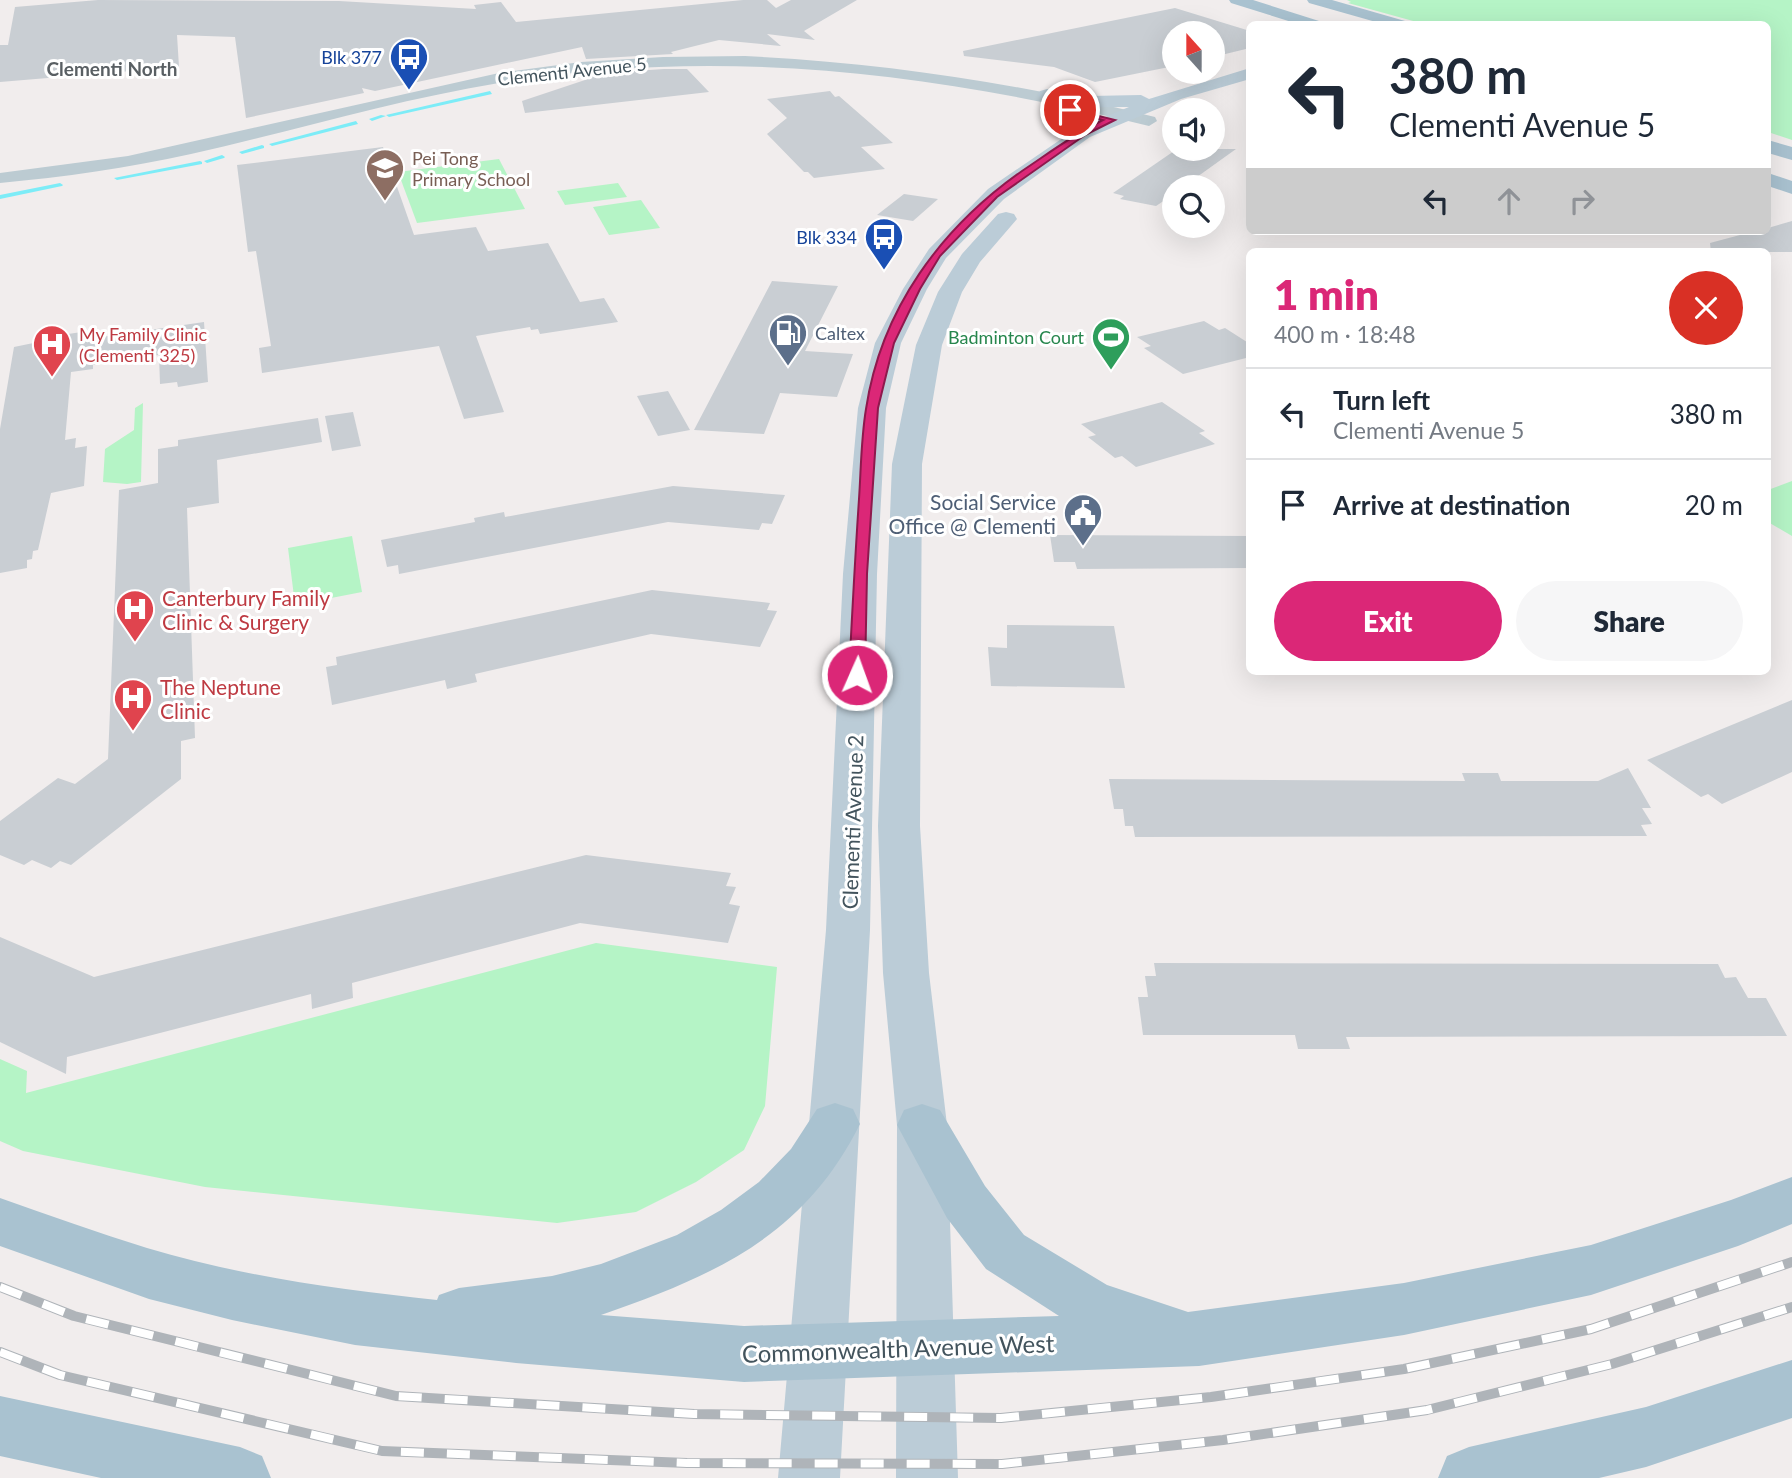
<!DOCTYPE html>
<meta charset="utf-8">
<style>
:root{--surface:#fff;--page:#f6f6f7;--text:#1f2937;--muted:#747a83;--line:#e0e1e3;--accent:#db2777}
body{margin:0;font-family:Lato,sans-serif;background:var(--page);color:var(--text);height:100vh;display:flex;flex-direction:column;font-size:26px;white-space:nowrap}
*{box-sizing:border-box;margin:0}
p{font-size:23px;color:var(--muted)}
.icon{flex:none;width:38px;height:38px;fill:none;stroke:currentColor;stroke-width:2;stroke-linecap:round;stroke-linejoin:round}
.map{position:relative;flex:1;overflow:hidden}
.side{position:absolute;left:1246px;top:248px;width:525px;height:427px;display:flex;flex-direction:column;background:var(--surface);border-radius:10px;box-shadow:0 7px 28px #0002}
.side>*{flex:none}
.hud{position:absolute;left:1246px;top:21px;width:525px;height:214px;border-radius:10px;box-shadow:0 7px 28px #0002;background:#fff;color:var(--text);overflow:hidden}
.needle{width:46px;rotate:339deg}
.fabs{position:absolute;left:1162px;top:21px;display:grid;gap:14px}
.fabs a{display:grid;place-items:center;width:63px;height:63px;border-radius:50%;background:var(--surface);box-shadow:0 7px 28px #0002;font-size:35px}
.pin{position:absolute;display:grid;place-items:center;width:60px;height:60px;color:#fff;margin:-30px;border:4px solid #fff;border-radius:50%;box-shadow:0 2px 7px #0007}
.me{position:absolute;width:77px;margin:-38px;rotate:2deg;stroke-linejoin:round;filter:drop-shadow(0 0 5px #0008)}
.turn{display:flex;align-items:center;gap:24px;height:147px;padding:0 28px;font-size:32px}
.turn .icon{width:91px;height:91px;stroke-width:2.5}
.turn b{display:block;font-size:49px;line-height:60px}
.lanes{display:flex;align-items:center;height:66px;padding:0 28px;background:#0003;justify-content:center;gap:35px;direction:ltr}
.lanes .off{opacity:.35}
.round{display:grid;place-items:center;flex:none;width:74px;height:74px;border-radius:37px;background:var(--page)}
.head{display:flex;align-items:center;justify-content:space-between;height:119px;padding:0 28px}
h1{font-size:42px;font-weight:800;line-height:52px;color:var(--accent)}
.action{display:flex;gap:14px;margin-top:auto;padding:14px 28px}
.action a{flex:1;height:80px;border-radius:42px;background:var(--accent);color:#fff;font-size:28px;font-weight:800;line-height:80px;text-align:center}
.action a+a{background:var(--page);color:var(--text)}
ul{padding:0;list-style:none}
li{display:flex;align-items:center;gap:21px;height:91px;padding:0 28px;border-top:2px solid var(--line)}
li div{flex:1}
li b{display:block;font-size:26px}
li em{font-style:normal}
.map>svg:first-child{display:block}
</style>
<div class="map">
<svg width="1792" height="1478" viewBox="0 0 1792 1478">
<rect width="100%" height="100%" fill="#f1eded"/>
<g fill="#b5f4c6">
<path d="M1347,0h445v140l-24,-8v-108h-344l-76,-21 3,-1z"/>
<path d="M499,159l26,50 -108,14 -19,-51z"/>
<path d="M618,183l9,14 -62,8 -8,-14z"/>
<path d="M641,200l19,28 -51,7 -16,-28z"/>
<path d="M143,403l-2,79 -14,2 -24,-2 2,-33 29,-19 1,-22z"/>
<path d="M1792,481v55l-24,-14v-32z"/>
<path d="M352,536l10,56 -67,13 -7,-57z"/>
<path d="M596,943l181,24 -12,139 -21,44 -48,32 -60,30 -79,11 -352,-36 -182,-36 -23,-10v-82l27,12 -1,22z"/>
</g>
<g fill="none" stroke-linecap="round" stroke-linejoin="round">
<g fill="#7decf7" fill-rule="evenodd">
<path d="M490,91l2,3 -103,23 -3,-2z"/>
<path d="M381,115l5,1 -14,5 -3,-2z"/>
<path d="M356,121l2,3 -86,22 -3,-2z"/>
<path d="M262,145l2,1v2l-22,6 -3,-2z"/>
<path d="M222,155l3,2 -1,1 -17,5 -3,-2z"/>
<path d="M200,161l2,1v2l-85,16 -3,-2z"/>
<path d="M60,183l3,2 -1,1 -62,13v-4z"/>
</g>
</g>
<g fill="#c9ced3">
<path d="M98,0l241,1 137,8 -2,-4 27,-3 15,20 227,-22h24l9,8 15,-8h66l-53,31 11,9 -48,-6 14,12 -62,-6 -48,12 2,2 -87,5 -4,-12 -207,44 -13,-3 2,5 -118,25 -11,-81 -58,-2 2,32 -179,15v-37h8l7,-38z"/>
<path d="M1175,8l75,23v17l-37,9v-24h-39v33l-79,16 -41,-15 -90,-11 -1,-5z"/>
<path d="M664,69h23l22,23 -184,21 -3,-12 69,-23 -1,-4z"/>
<path d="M830,91l5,6 4,-1 54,47 -32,4 24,22 -71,9 -6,-6h-4l-37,-38 20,-16 -20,-19z"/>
<path d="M383,147l31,88 62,-8 12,24 60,-8 32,59 24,-4 14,24 -78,12 -2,-5 -7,1 -1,-3 -54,9 28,76 -40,7 -25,-73 -177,27 -3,-25 12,-2 -15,-95 -8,1 -11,-87z"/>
<path d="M1177,149h59l-53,38h-9v7l-18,12 -36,-7 4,-3 -11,-3z"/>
<path d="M904,194l34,5 -25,22 -36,-6z"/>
<path d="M1792,221v31h-81l-1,-9 45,-12h13v-3z"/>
<path d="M772,281l66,5 -33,65 48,3 -16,43 -57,-4 -16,41 -70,-4z"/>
<path d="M1204,321l15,9 6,-2 25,16v13l-67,17 -39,-26 7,-2 -14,-9z"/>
<path d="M204,322l4,60 -30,5 -1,-5 -17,2 -1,-29 -66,10v4l-22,3 -6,68 11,-2 -1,10 12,-2 -3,40 -33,7 -13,57 -5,1 -1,8 -5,1v8l-27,5v-144l14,-82 34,-7v-3l47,-7v8z"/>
<path d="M668,391l22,39 -32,6 -21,-40z"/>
<path d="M1162,402l43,29 -6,2 16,11 -79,23 -14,-11 -7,2 -27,-21 8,-2 -15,-11z"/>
<path d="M353,412l8,34 -29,5 -7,-35z"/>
<path d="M318,418l4,24 -105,18 2,43 -32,5 8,230 -14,3v38l-110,86 -11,-4 -9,7 -19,-8 -8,5 -24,-10v-34l58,-43 17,6 33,-25 11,-269 39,-7v-34l20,-3v-6z"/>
<path d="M673,486l112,9 -13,29 -10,-1 -3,7 -91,-8 -269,52 -1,-9 -11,2 -6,-27 94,-18 -1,-4 30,-6 1,5z"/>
<path d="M1050,535l200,1v32l-173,1 -2,-7h-21z"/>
<path d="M652,590l118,13 -3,7 10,1 -17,36 -109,-13 -176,40 2,8 -30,7 -2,-9 -113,25 -6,-38 11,-2 -1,-8z"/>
<path d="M1007,625l107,1 11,62 -134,-2 -3,-39 19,1z"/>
<path d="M1792,700v72l-70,32 -14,-10 -7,3 -54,-37z"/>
<path d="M1628,768l23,40h-9l10,16 -11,1 6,11 -512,1 -2,-11h-8l-2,-17h-9l-5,-30 356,2 -3,-8h36l3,8h97z"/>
<path d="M586,855l145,18 -5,13 10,1 -7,17 11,2 -12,37 -148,-20 -228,60 1,15 -41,11 -1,-15 -244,63 -1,17 -66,-32v-105l94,40z"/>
<path d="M1154,963l564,1 7,14 11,-1 12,21h18l21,38 -441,1 4,12h-52l-3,-14h-152l-5,-38h10l-3,-21h11z"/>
</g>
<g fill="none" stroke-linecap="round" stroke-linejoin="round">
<path fill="#bccbd2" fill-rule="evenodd" d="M745,56c141,7 273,27 410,61l2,4 -8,5c-216,-53 -429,-80 -650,-43 -104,17 -205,48 -308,71 -63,14 -127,23 -191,29v-10l128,-17 371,-83 82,-11 82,-5z"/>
<g fill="#bbccd7" fill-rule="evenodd">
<path d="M1250,68v11l-69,20 -91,38 -86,62 -58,59 -19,31 -26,54 -15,65 -9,166 -7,356 -30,548h-62l48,-548 17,-356 15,-166 17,-65 28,-54 26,-40 59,-60 88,-60 53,-22c-20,0 -78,3 -91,-12l2,-4 7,-2 43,7 51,-1 8,4z"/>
<path d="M1006,212l8,2 3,5 -37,43 -18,30 -20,53 -20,119 -2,362 9,147 18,152 11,353h-62l1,-353 -14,-152 -5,-147 14,-362 24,-119 22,-53 24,-38 36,-40z"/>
</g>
<g fill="#a9c2d0" fill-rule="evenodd">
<path d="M1229,0h24l66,21 2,3h-23l-67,-21z"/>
<path d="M1307,0h25l73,21 2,3h-24l-74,-21z"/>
<path d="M1768,140l24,7v13l-24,-7z"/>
<path d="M1768,173l24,8v13l-24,-8z"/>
<path d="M835,1103l18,6 7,15c-56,113 -147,152 -259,191l143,11 315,-10 -73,-47 -39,-51 -50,-93 7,-15 18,-6 18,6 45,76 39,49 83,50 81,27 216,-29 187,-38 140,-45 61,-23v47l-54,22 -147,49 -187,40 -205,31 -455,16 -228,-19 -161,-18 -123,-25 -83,-21 -149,-53v-48c49,17 98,35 147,50 93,28 193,42 290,52l2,-5 20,-7 93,-12 49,-12 76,-29 44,-25 38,-28 32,-33 26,-40z"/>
<path d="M1792,1360v58l-146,49 -47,11h-161l9,-22 22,-9 177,-40z"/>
<path d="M0,1396l240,51 22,9 9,22h-170l-101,-22z"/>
</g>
<g stroke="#afb4b9" stroke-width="10">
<g id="rail">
<path d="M0,1287l74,29 322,80 298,18 307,4 210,-21 193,-28 187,-40 201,-67"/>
<path d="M0,1352l60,23 322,76 305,12 315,1 221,-24 204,-30 185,-46 180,-57"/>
</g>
</g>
<use href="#rail" stroke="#fff" stroke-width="8" stroke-dasharray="23" stroke-linecap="butt"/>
</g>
<path fill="#db2777" stroke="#8e194d" stroke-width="2" d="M1067,108l48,12 -30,15 -88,62 -57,59 -20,33 -26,54 -16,65 -11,166 -2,101 -8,4 -5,-1 -3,-3c3,-59 6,-117 10,-176 2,-29 2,-60 7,-90 15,-100 75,-181 156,-238 27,-18 52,-37 81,-51l-36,-8z"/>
<defs>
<g id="bus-pin" transform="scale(2.0125)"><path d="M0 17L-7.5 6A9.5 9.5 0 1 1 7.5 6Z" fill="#1a4fb4" stroke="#fff"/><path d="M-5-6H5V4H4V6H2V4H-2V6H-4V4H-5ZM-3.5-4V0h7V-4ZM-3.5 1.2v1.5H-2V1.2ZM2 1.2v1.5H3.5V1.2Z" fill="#fff"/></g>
<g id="school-pin" transform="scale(2.0125)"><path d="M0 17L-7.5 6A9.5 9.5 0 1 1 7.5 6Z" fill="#8d6e63" stroke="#fff"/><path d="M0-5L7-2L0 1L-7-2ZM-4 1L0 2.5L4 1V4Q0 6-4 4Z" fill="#fff"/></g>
<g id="fuel-pin" transform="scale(2.0125)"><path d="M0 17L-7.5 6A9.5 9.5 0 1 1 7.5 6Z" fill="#5c6f8a" stroke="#fff"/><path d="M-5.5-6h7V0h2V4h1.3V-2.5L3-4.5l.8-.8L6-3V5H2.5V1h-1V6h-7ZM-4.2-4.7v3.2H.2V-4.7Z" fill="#fff"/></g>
<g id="stadium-pin" transform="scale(2.0125)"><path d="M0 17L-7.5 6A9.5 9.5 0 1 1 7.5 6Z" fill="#2e9e5b" stroke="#fff"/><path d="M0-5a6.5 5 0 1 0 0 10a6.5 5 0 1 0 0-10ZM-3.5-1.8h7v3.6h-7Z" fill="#fff"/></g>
<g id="hospital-pin" transform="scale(2.0125)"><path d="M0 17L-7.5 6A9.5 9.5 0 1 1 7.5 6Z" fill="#e0444e" stroke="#fff"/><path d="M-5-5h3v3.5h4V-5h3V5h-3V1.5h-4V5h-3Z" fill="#fff"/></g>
<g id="civic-pin" transform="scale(2.0125)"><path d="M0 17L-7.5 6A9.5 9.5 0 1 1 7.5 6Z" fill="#5c6f8a" stroke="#fff"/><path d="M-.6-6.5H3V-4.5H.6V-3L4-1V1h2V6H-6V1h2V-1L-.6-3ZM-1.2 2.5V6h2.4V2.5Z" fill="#fff"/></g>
</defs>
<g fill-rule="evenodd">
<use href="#bus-pin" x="409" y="57"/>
<use href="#school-pin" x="385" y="168"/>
<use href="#bus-pin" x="884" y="237"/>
<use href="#fuel-pin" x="788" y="333"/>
<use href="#stadium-pin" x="1111" y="337"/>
<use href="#hospital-pin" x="52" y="344"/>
<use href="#civic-pin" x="1083" y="513"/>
<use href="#hospital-pin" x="135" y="609"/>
<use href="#hospital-pin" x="133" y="698"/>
</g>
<g text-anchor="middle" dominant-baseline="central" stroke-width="6" stroke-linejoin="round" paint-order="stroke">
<g font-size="18" fill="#164399" stroke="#fff" text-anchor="end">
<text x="382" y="57">Blk 377</text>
<text x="857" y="237">Blk 334</text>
</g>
<g font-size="18" fill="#43545d" stroke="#fff">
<text transform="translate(572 71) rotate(-6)">Clementi Avenue 5</text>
</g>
<g font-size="18" fill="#785e54" stroke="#fff" text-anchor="start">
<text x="412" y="158">Pei Tong<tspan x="412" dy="21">Primary School</tspan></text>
</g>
<g font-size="18" fill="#4e5e75" stroke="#fff" text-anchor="start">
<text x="815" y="333">Caltex</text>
</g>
<g font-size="18" fill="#be3a42" stroke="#fff" text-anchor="start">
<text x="79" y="334">My Family Clinic<tspan x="79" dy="21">(Clementi 325)</tspan></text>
</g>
<g font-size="18" fill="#27864d" stroke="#fff" text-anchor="end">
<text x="1084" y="337">Badminton Court</text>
</g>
<g font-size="19" font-weight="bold" fill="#595f63" stroke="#fff">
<text x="112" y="68">Clementi North</text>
</g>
<g font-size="21" fill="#4e5e75" stroke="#fff" text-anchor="end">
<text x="1056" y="501">Social Service<tspan x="1056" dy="24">Office @ Clementi</tspan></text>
</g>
<g font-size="21" fill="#be3a42" stroke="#fff" text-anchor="start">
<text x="162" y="597">Canterbury Family<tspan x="162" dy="24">Clinic &amp; Surgery</tspan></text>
<text x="160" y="686">The Neptune<tspan x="160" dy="24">Clinic</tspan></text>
</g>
<g font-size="21" fill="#43545d" stroke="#fff">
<text transform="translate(852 822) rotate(-88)">Clementi Avenue 2</text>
</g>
<g font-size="24" fill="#43545d" stroke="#fff">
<text transform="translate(898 1348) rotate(-2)">Commonwealth Avenue West</text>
</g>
</g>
</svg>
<div class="fabs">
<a><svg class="needle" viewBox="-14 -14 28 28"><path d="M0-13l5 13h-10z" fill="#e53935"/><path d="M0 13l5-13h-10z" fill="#747a83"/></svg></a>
<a><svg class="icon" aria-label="sound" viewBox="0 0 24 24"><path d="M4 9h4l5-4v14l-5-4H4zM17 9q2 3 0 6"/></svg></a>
<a><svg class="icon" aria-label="search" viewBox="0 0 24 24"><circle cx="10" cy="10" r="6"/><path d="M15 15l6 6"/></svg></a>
</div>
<div class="pin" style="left:1070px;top:110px;background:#d93025"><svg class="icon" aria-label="arrive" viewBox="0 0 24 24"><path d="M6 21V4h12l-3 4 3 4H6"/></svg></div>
<svg class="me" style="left:857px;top:675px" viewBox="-20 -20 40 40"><circle r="17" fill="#db2777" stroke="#fff" stroke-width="3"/><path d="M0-11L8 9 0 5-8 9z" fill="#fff"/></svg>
<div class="hud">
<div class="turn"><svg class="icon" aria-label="left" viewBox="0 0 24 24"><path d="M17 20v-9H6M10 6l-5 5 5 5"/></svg><div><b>380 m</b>Clementi Avenue 5</div></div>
<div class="lanes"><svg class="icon" aria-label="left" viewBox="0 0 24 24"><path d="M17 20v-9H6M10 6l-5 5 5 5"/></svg><svg class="icon off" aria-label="ahead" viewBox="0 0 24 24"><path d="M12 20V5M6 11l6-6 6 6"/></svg><svg class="icon off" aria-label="right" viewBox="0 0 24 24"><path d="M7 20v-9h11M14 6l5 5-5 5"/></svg></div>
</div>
<section class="side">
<div class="head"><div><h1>1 min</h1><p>400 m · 18:48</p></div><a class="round" style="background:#d93025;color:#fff"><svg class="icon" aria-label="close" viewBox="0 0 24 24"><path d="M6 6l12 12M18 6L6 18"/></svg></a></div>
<ul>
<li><svg class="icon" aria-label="left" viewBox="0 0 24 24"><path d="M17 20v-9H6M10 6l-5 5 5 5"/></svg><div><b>Turn left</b><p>Clementi Avenue 5</p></div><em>380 m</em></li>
<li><svg class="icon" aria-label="arrive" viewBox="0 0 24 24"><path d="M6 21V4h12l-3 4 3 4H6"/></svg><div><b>Arrive at destination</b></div><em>20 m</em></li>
</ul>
<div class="action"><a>Exit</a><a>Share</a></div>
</section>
</div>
